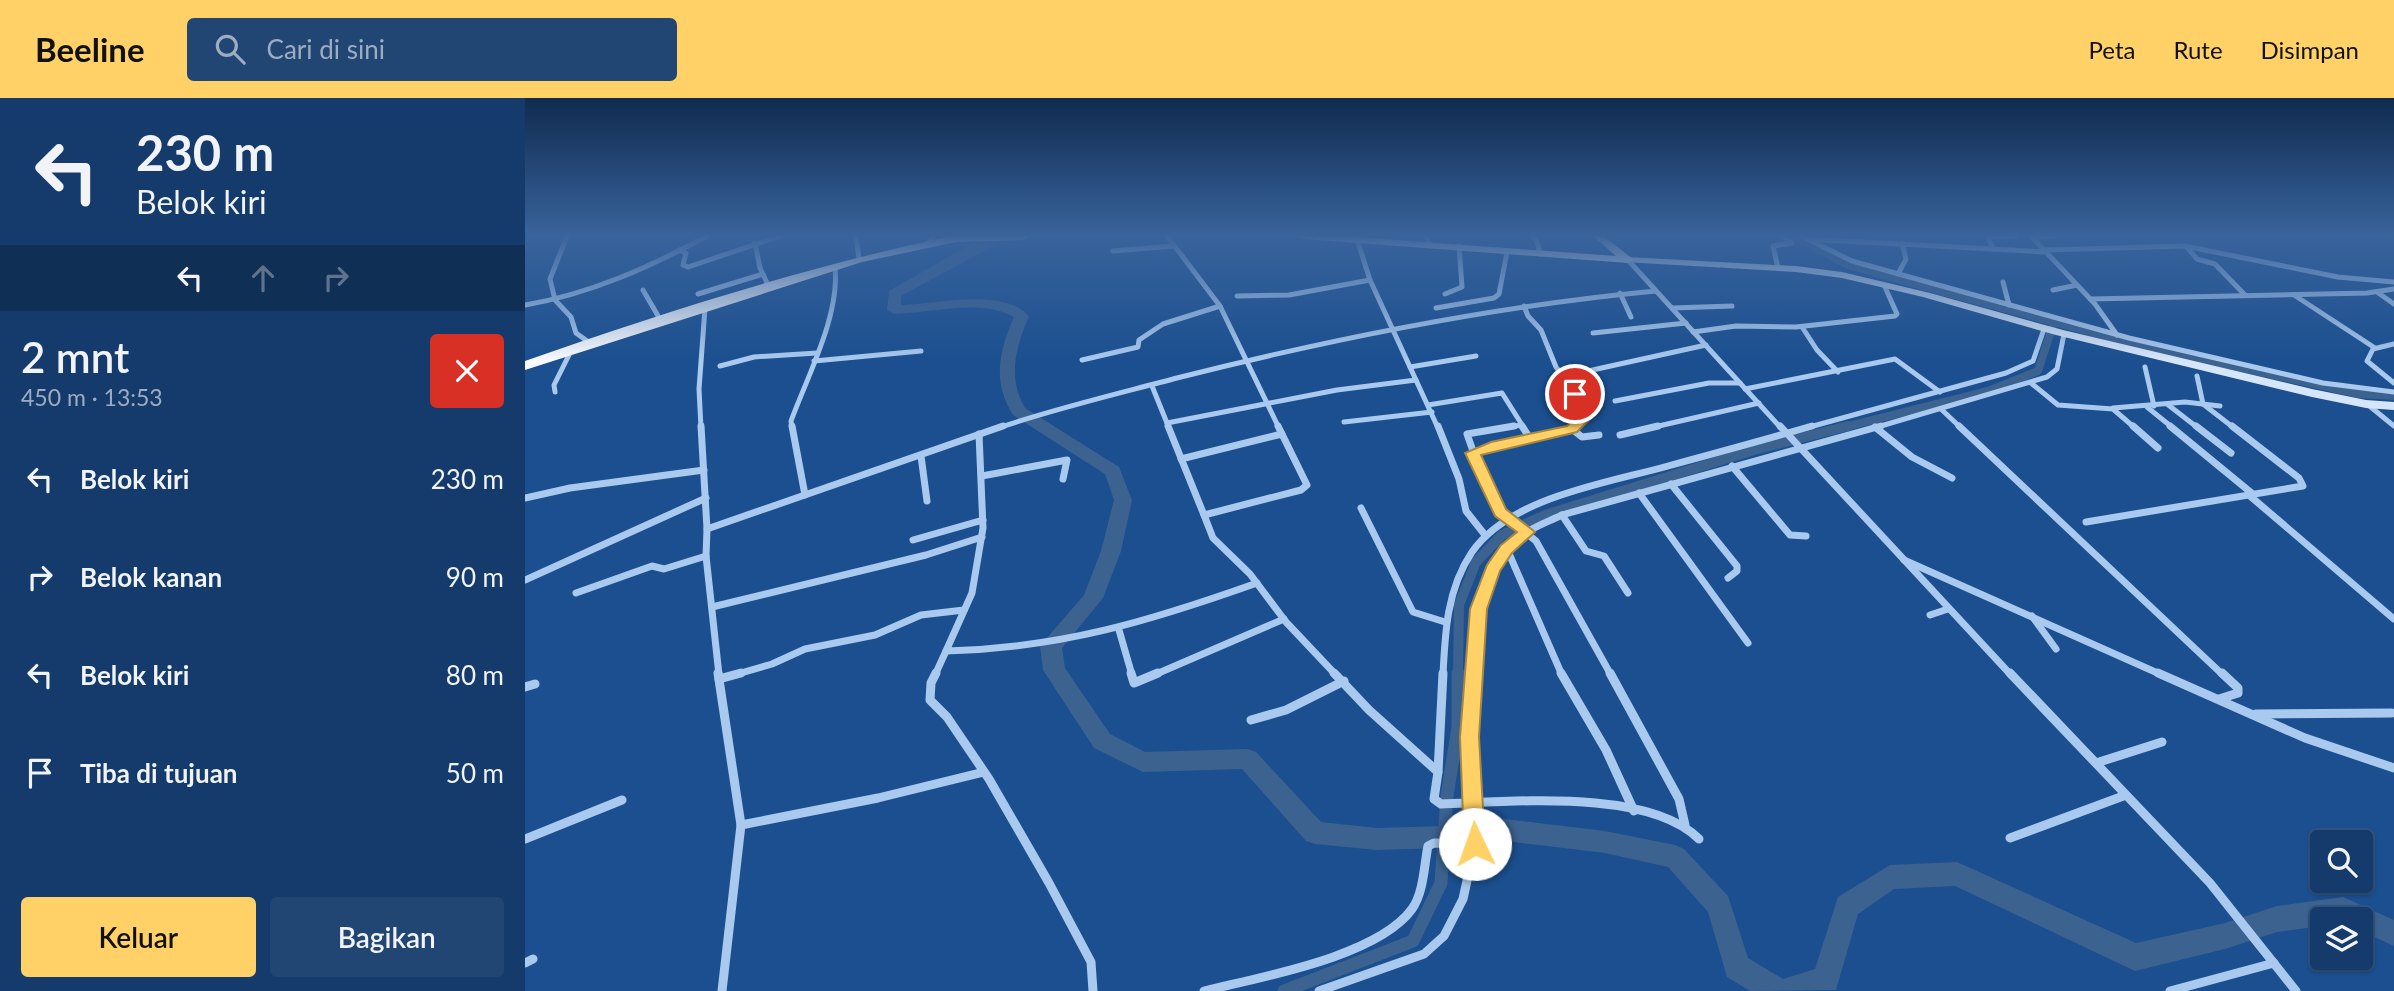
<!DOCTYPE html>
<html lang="id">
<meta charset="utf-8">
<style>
:root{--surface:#143b6b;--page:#214673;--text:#f1f3f6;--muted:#9dadc1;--line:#33557e;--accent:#ffd166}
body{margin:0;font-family:Lato,sans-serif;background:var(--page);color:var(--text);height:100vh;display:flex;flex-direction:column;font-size:26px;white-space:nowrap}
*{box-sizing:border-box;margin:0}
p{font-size:23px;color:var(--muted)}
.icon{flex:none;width:38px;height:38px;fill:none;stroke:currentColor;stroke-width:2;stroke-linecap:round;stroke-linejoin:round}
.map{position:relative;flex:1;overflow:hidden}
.sheet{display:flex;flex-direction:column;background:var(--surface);width:525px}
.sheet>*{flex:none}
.hud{background:#143b6b;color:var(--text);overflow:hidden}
.tools{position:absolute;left:1785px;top:732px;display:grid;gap:14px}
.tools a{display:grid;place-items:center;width:63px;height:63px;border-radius:7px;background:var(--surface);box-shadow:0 2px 5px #0004,0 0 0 2px var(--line);font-size:35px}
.pin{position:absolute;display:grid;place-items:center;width:60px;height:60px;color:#fff;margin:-30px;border:4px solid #fff;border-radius:50%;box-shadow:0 2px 7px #0007}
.me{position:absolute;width:77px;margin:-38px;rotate:357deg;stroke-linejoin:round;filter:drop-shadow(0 0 5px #0008)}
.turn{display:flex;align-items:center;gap:24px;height:147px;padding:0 21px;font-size:32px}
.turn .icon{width:91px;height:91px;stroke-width:2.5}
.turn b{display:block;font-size:49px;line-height:60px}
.lanes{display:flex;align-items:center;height:66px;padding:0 21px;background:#0003;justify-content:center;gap:35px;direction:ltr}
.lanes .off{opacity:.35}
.round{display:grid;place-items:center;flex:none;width:74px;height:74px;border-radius:7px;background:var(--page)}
.head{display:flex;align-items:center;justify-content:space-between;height:119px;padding:0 21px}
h1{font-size:42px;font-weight:600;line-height:52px}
.action{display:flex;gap:14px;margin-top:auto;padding:14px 21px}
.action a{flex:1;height:80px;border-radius:7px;background:var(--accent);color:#111;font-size:28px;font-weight:600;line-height:80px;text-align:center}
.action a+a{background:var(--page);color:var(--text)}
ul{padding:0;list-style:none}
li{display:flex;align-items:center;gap:21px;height:98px;padding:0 21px}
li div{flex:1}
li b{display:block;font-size:26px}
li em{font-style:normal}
header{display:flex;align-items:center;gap:42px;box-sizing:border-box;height:98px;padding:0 35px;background:var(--accent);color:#111}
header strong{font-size:33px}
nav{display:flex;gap:38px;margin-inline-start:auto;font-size:24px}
.search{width:490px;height:63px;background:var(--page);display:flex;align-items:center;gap:18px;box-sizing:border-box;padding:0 24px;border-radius:7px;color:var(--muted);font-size:26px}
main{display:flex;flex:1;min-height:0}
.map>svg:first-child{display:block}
</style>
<header>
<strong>Beeline</strong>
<div class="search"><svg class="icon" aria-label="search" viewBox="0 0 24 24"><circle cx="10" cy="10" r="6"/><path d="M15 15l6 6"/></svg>Cari di sini</div>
<nav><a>Peta</a><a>Rute</a><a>Disimpan</a></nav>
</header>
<main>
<section class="sheet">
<div class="hud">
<div class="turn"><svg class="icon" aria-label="left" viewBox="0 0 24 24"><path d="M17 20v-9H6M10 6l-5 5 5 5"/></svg><div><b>230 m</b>Belok kiri</div></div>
<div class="lanes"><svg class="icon" aria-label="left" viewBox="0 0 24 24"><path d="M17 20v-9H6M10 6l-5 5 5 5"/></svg><svg class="icon off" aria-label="ahead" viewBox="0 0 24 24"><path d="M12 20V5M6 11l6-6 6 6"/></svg><svg class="icon off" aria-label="right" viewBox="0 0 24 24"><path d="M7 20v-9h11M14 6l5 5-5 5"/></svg></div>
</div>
<div class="head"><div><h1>2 mnt</h1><p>450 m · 13:53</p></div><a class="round" style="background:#d93025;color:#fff"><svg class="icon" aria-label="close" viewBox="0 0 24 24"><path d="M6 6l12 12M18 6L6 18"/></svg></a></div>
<ul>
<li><svg class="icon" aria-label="left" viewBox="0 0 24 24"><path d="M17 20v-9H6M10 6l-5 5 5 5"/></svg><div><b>Belok kiri</b></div><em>230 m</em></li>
<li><svg class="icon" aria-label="right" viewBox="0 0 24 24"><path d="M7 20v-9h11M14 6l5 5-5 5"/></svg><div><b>Belok kanan</b></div><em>90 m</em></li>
<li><svg class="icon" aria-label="left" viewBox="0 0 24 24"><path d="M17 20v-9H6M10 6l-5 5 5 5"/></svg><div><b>Belok kiri</b></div><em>80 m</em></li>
<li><svg class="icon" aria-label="arrive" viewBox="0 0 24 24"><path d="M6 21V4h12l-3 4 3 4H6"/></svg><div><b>Tiba di tujuan</b></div><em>50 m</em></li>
</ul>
<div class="action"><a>Keluar</a><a>Bagikan</a></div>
</section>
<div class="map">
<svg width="1869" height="893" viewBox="0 0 1869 893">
<rect width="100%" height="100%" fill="#1b4f8f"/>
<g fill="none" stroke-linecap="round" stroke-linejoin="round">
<g stroke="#3c6290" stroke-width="8">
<path d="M1269,138l54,29 52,15 242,66 217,48 35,2"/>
<path d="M1316,330l147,-37 50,-20 16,-49"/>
</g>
<path stroke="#3c6290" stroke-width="10" d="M933,577l1,-70 17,-43 26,-27 43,-20 209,-65 94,-24"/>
<path stroke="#3c6290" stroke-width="13" d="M759,893l129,-50 28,-58 6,-87 11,-69v-54"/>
<path fill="#3c6290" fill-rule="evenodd" d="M468,138h18l-110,60v9c35,-1 102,-18 128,11 -13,31 -22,61 -4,92l94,59 13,33 -11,51 -18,47 -41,50 3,20 45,66 35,18 103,-3 8,3 65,70 56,6 67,-2 54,-8 107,13 70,14 9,4 44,47 20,62 35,21 32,-10 23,-72 52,-32 67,-3 179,81 89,-20 52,-17 66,-9 51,23v26l-33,-15v-12h-39v7l-45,6 -52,17 -90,22 -180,-85 -61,3 -36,25 -22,76 -86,1 -23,-14 -19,-65 -40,-45 -63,-14 -107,-13 -54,8 -67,2 -62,-6 -9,-3 -64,-72 -99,3 -49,-24 -51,-78 -3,-24 44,-51 17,-44 13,-51 -9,-26 -92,-59c-21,-33 -14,-64 1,-98 -34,-19 -83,-4 -120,-3l-7,-4 2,-19 82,-47z"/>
<g stroke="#a9c9ee" stroke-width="5">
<path d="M42,138l-17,43 5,21 16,17 5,16 14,10"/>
<path d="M331,138l3,23"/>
<path d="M642,138l53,70 59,122"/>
<path d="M901,138l4,9"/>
<path d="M1007,138l5,5 3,13"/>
<path d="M1276,138l51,25 277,77 194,45 71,9"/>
<path d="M1506,138l64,68 22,31"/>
<path d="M1508,139l22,-1"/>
<path d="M832,141l13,41 68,148"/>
<path d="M1282,141l186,10 -5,-12 28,-1"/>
<path d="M230,145l5,25 9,19"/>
<path d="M402,146l7,-8"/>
<path d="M1661,148l11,13 18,5 30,31"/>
<path d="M1468,151l54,3"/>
<path d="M154,152l7,3 -3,12 5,2 92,-31"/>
<path d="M1520,152l140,-4 153,31 56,5"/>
<path d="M588,153l61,-5"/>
<path d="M1103,162l153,168"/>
<path d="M1253,170l-5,-22 19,-3 -10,-7"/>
<path d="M1373,176l8,-15 -4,-16"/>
<path d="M1478,184l6,23"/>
<path d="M118,192l18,31"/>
<path d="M1528,192l24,-5"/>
<path d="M1852,194l17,12"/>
<path d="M1095,195l11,24"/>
<path d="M173,196l65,-20"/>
<path d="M920,196l17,-7 -3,-41"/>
<path d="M1769,197l81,53"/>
<path d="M712,198l52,-1 81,-15"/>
<path d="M1565,201l277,-6 27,-4"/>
<path d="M0,207c65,-11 125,-38 182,-69"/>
<path d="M999,208l4,10 13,14 15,37 30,42 1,6 -14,13"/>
<path d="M911,210l58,-10 5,-4 8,-42"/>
<path d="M1147,210l60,-2"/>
<path d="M1277,229l15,23 21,22"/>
<path d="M1168,234l43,-6 60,1 99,-11 2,-2 -13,-29"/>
<path d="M1068,235l93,-10"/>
<path d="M1869,246l-21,5 -6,12 27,22"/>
<path d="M557,262l56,-13 1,-7 24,-16 57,-18"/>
<path d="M289,263l107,-10"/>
<path d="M195,268l34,-9 63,-4"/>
<path d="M885,269l66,-11"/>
<path d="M1620,269l9,39"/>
<path d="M1063,273l118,-26"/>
<path d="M1672,278l6,28 31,24"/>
<path d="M1506,285l27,22 55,4 22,19"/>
<path d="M627,288l17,42"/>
<path d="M1220,291l150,-30 45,33"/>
<path d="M30,294l-1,-7 18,-36"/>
<path d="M1090,303l94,-18h31"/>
<path d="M1642,306l31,24"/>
<path d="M1842,306l27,22"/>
<path d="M903,307l74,-12 22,35"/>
<path d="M1622,309l26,21"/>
<path d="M1588,310l72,-6 35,4"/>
<path d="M1416,311l20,19"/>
<path d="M819,324l88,-10"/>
<path d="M642,325l170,-33 79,-10"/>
<path d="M176,330l-2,-39 6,-81"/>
<path d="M267,330l-1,-7c17,-46 49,-106 44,-154"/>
<path d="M473,330c59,-20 119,-34 179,-50 158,-40 317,-72 479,-87"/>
<path d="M978,330l19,-3"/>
<path d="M1125,330l109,-25"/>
<path d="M1281,330l200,-55 27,-12 11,-32"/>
<path d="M1349,330l173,-51 10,-8 7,-35"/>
</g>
<g stroke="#a9c9ee" stroke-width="7">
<path d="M176,328l6,103 296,-103"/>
<path d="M267,328l13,69"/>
<path d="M643,328l36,89"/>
<path d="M753,328l29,59 -6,5 -97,25 9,23 37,36 36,48 50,53"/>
<path d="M913,328l21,53 7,32 19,24"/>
<path d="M997,328l7,11 43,-8"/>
<path d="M1050,328l-3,3 10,8 17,-2"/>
<path d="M1255,328l231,249"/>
<path d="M1434,328l264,249"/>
<path d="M1608,328l25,22"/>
<path d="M1645,328l84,69"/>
<path d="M1671,328l35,27"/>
<path d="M1350,329l37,30 40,21"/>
<path d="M454,336l4,94 -11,65 -26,58c115,-3 204,-30 311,-68"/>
<path d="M1095,337l38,-9"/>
<path d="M1004,339l-56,16 27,59 36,29 75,134"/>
<path d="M948,353l-6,-17 47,-8"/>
<path d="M396,358l6,45"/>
<path d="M656,361l101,-25"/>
<path d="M1207,368l58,69 16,1"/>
<path d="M457,378l85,-16 -4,19"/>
<path d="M1146,386l66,82v5l-9,7"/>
<path d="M1114,395l109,150"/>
<path d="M1725,398l144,123"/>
<path d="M0,400l45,-10 134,-18"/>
<path d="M836,410l52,104 32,10"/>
<path d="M1037,417l24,36 18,5 24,37"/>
<path d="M1561,424l217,-36 -4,-8 -67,-52"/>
<path d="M182,431l-1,27 13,119"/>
<path d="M388,442l70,-20"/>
<path d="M982,451l55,126"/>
<path d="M1379,462l258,115"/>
<path d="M0,482l181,-82"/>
<path d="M51,495l76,-27 12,3 42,-13"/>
<path d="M187,509l214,-52 56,-18"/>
<path d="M1405,517l18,-6"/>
<path d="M1507,518l24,33"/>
<path d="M594,532l13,45"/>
<path d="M209,577l38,-11 33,-15 70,-14 46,-20 43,-5"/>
<path d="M410,577l11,-24"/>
<path d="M629,577l130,-56"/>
<path d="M918,577c2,-43 4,-86 29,-123 38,-55 136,-69 196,-86 48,-13 96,-26 144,-40"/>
<path d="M949,577c4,-47 3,-105 44,-137 12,-10 30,-16 44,-23l319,-89"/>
</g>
<g stroke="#a9c9ee" stroke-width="9">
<path d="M193,575l23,152 -19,166"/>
<path d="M411,575l-5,10 -1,17 17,17 42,62 60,104 42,79 2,29"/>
<path d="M606,575l3,10 24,-10"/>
<path d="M809,575l35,37 69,62 -4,27 7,5c69,-2 207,-16 258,35"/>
<path d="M1036,575l45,77 28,61"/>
<path d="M1085,575l69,126 6,26"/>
<path d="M1485,575l200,210 86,108"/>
<path d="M1633,575l147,65 89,30"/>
<path d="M194,581l22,-6"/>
<path d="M0,589l10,-3"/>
<path d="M1694,601l19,-6v-5l-16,-15"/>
<path d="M1731,616l136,-1"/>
<path d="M726,622l35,-10 58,-29"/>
<path d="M1571,665l66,-21"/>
<path d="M913,674l5,-99"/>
<path d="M216,727l137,-27 106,-26"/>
<path d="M1485,740l116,-43"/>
<path d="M0,741l97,-39"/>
<path d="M0,865l8,-4"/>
<path d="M679,893c56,-14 173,-34 208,-82 12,-17 12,-44 16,-63l6,-3 41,1"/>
<path d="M794,893l105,-37 20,-18 19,-37 12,-55 -5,-107 5,-64"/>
<path d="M1645,893l104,-28"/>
</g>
<path fill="#d6e6fa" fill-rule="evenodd" d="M1103,159l168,9 46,6 88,21 133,37 249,59 54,11 28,2v8l-28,-2 -54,-11 -256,-62 -133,-38 -81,-19 -46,-6 -172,-10 -1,-2z"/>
<path fill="#f0f6ff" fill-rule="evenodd" d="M774,138h42l275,20 -23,-20h11l30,24 -6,3 -324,-24z"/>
<path fill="#f8faff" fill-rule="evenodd" d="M426,138h78l-6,4 -67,2 -94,20 -337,108v-9c139,-49 281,-94 426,-125z"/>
</g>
<linearGradient id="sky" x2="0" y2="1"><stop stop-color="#0f2b4f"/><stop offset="0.52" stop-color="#39639b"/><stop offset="1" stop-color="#39639b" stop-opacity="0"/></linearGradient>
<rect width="1869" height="263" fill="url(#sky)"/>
<path fill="#ffd166" stroke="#a68842" stroke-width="2" d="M1045,293h10l14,24 -17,17 -96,23 25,54 29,23 -23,21 -12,18 -13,38 -8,128 6,107 -3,7 -7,2 -8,-2 -3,-7 -4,-107 10,-128 17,-44 14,-20 16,-13 -22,-16 -30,-63 26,-11 76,-16 13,-12 -12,-20z"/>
</svg>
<div class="tools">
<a><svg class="icon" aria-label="search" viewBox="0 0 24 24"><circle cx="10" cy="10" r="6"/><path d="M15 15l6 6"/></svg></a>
<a><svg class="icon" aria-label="layers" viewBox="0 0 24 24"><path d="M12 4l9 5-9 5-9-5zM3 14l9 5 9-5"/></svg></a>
</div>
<div class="pin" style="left:1050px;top:296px;background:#d93025"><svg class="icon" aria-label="arrive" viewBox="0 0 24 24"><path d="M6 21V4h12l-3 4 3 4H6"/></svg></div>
<svg class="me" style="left:950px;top:746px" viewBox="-20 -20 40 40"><circle r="19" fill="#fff"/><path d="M0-13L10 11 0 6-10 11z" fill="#ffd166"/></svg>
</div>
</main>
